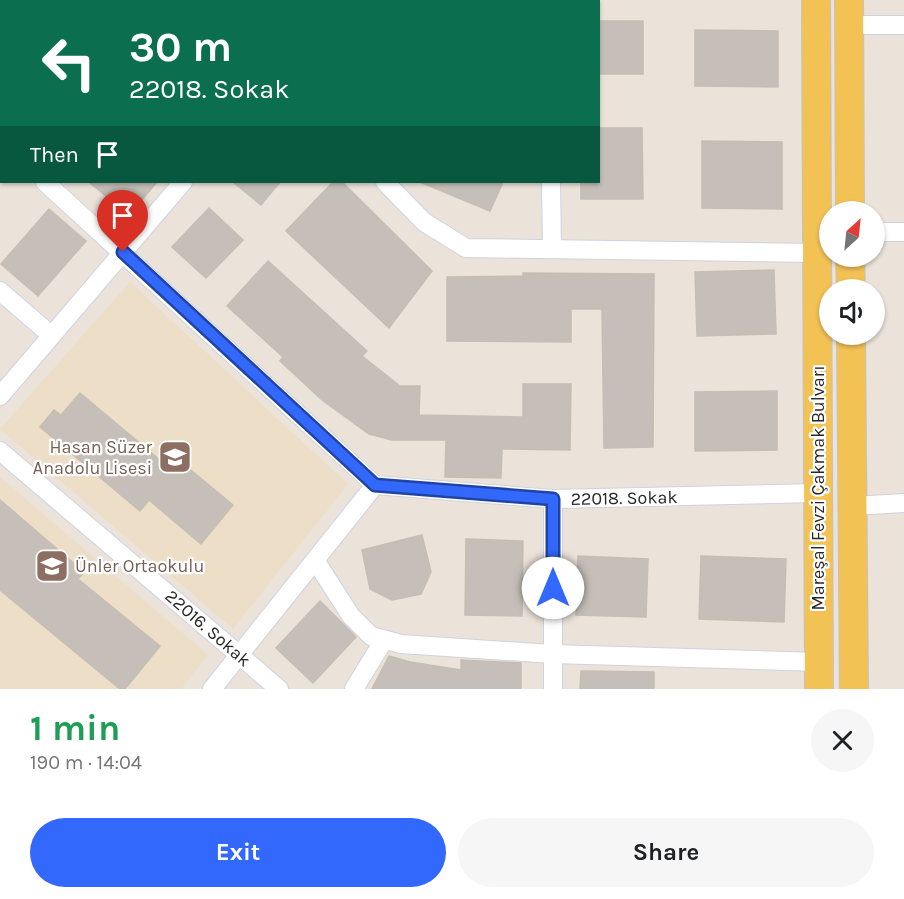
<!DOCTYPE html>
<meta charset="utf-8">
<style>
:root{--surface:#fff;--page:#f6f6f6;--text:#202124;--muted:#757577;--accent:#3368fd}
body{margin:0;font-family:Karla,sans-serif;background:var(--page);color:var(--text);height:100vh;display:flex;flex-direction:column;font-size:22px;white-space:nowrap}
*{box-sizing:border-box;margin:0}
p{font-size:20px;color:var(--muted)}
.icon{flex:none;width:33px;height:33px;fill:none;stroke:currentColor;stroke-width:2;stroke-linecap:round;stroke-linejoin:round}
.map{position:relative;height:689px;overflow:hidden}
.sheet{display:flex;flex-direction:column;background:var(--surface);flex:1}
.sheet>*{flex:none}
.banner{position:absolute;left:0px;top:0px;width:600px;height:183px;box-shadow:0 2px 4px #0004;background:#0b6e4f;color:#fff;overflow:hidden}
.needle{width:39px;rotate:27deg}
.controls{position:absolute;left:819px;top:201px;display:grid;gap:12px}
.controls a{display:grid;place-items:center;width:66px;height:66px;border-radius:50%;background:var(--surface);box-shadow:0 2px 4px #0004;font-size:30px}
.pin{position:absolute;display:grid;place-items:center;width:51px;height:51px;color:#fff;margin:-62px -26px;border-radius:50% 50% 50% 0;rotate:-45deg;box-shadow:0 0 6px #0007}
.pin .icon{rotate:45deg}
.me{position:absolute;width:66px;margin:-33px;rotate:0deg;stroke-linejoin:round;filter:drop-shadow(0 0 4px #0008)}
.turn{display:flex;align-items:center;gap:21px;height:126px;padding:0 30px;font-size:27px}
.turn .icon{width:78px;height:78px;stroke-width:2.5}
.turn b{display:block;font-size:42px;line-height:51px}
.then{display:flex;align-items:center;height:57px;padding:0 30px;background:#0003;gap:12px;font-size:22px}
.round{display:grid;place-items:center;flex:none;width:63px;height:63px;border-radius:32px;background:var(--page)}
.summary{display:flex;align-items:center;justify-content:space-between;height:102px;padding:0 30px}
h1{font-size:36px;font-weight:700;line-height:45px;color:#1e9e55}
.primary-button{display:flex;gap:12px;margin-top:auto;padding:12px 30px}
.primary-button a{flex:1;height:69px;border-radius:36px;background:var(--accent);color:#fff;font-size:24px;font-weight:700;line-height:69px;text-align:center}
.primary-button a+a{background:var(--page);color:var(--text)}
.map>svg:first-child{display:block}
</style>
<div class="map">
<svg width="904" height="689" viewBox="0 0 904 689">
<rect width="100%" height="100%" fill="#ebe2d9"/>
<g fill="#eddec7">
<path d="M130,282l218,202 -115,145 -233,-200z"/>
<path d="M0,477l208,178 -27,34h-181z"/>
</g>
<g fill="#c6bfb9" stroke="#c6beb3" stroke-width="1.5">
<rect x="598" y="21" width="45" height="53"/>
<path d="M695,30l83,1v56l-83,-1z"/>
<path d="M598,128h44l1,71h-62v-17h17z"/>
<path d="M702,141l80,1v67l-80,-1z"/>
<path d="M89,182h68l-28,33z"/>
<path d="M233,182h47l-19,23z"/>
<path d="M333,182h9l90,89 -43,57 -103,-97z"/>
<path d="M420,182h83l-13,29z"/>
<path d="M209,208l34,32 -37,38 -34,-31z"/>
<path d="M49,209l37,32 -48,55 -37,-32z"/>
<path d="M268,261l99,90 -5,5 38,30h20l-1,29 104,2v-33h48l-1,66 -68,-1 -1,29 -56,-1 1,-37h-54l-23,-6 -47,-34 -42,-39 3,-4 -56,-51z"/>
<path d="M774,270l2,64 -79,2 -2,-64z"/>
<path d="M523,273l131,1 -1,173 -49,1 -2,-139h-31v33l-124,-1v-64l76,-1z"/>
<path d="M777,391v59l-82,1v-59z"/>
<path d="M80,393l93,78 8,-9 52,43 -32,39 -52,-44 -9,11 -100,-84 14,-17 7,5z"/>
<path d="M0,500l84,72 -6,7 82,67 -35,43h-5l-120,-99z"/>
<path d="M422,535l9,37 -10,22 -29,6 -22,-11 -8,-39z"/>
<path d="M466,539l57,2 -1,75 -57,-1z"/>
<path d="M578,556l70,3 -2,58 -70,-2z"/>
<path d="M701,556l85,3 -2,63 -85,-3z"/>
<path d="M320,601l36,36 -43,46 -37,-35z"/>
<path d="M389,656l21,6 51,8v-10l60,3v26h-149z"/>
<path d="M581,671l73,1v17h-74z"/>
</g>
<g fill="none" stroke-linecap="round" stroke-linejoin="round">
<g stroke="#ced3e2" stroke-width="20">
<g id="street">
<path d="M203,0l2,2"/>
<path d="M549,0v2"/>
<path d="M849,25h55"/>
<path d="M0,142l2,1"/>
<path d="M45,182l330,303 178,14 265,-6"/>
<path d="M385,182l39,40 42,26 352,5"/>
<path d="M551,182l1,67"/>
<path d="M874,232h30"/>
<path d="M0,291l51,44"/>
<path d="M0,396l183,-214"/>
<path d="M0,451l279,238"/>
<path d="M553,499v190"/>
<path d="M853,506l51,-3"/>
<path d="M315,560l36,56 20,20 30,8 152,10 266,8"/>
<path d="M212,689l163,-204"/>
<path d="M354,689l30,-49"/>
</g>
</g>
<g stroke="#c3c3c3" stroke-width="30">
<g id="primary">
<path d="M816,0l3,689"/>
<path d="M849,0l1,212"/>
<path d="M850,256l1,34"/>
<path d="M851,334l3,355"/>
</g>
</g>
<use href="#street" stroke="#fff" stroke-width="18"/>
<use href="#primary" stroke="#f3c255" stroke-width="28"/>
</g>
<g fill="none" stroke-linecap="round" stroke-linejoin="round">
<g stroke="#2144a4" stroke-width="15">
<path id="route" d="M123,252l252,233 178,14v89"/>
</g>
<use href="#route" stroke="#3368fd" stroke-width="10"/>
</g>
<defs>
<g id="school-square" transform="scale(1.725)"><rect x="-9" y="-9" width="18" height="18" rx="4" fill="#8d6e63" stroke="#fff"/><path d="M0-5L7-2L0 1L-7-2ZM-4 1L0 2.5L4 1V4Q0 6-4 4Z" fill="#fff"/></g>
</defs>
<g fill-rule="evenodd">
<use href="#school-square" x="175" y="457"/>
<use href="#school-square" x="52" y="566"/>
</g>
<g text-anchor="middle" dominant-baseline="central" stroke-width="4.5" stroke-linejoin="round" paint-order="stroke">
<g font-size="18" fill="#785e54" stroke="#fff" text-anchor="end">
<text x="152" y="447">Hasan Süzer<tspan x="152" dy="21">Anadolu Lisesi</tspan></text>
<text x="75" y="566" text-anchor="start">Ünler Ortaokulu</text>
</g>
<g font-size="18" fill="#282828" stroke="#fff">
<text transform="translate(818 488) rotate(-90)">Mareşal Fevzi Çakmak Bulvarı</text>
<text transform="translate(624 498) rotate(-1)">22018. Sokak</text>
<text transform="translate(208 628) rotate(41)">22016. Sokak</text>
</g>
</g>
</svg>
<div class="controls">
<a><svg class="needle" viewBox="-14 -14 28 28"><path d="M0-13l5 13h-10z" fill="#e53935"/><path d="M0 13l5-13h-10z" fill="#757577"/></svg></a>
<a><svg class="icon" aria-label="sound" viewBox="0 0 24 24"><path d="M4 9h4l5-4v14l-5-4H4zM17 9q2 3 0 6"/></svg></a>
</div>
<div class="pin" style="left:123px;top:252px;background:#d93025"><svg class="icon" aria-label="arrive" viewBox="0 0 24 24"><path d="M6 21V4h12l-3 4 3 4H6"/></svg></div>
<svg class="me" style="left:553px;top:588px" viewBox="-20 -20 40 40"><circle r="19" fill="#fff"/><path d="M0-13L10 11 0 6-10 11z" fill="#3368fd"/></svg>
<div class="banner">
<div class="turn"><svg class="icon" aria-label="left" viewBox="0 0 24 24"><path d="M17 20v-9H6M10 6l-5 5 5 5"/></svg><div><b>30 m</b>22018. Sokak</div></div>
<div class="then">Then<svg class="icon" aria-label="arrive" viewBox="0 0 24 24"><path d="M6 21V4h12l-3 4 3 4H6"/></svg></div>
</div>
</div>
<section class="sheet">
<div class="summary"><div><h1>1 min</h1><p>190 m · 14:04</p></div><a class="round"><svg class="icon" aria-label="close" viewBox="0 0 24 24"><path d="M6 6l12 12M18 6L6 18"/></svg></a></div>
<div class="primary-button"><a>Exit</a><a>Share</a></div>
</section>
